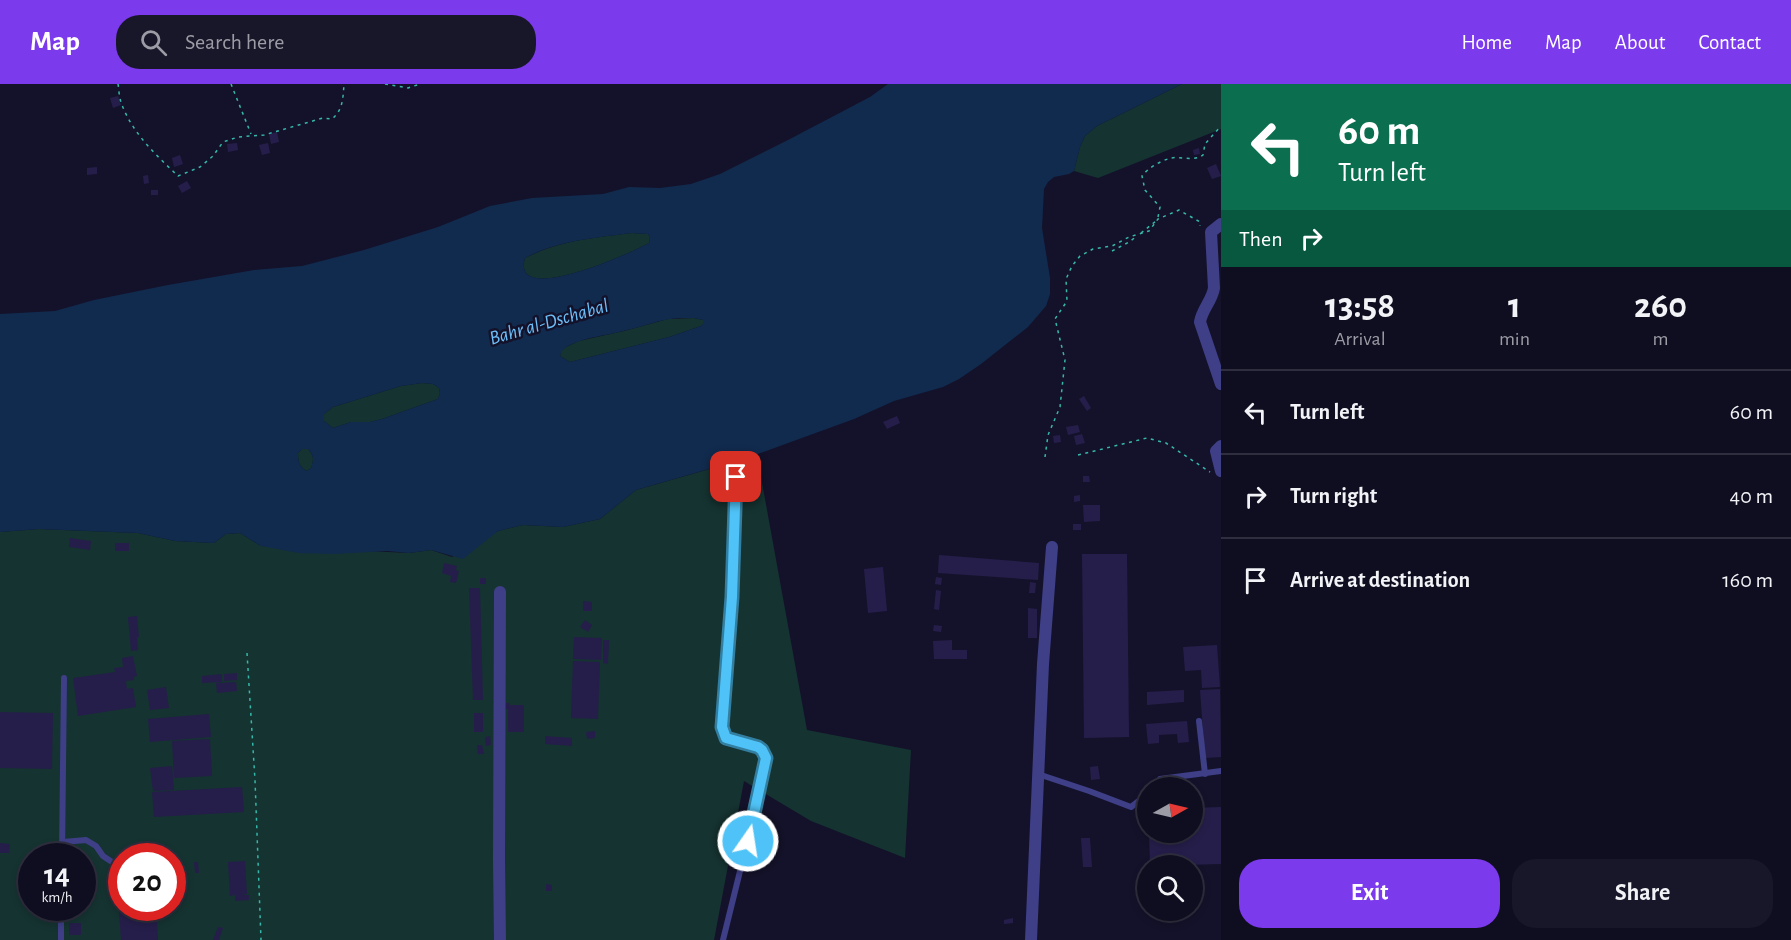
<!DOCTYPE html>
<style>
:root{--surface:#0f0e20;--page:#181729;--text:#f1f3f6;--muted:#9b9ca5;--line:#2f2e3e;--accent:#7c3aed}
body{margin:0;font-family:"Alegreya Sans",sans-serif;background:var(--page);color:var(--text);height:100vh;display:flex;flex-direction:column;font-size:22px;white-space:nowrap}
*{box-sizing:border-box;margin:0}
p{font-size:20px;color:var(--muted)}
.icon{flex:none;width:33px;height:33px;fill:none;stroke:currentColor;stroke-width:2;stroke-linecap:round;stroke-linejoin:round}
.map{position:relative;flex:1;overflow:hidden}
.details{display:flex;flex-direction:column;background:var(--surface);width:570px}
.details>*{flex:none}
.top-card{background:#0b6e4f;color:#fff;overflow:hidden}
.needle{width:39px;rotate:82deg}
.controls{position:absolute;left:1137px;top:693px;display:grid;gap:12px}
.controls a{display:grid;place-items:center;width:66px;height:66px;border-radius:50%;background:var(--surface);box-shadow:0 3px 9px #0003,0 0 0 2px var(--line);font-size:30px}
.speed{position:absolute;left:18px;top:759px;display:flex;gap:12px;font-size:30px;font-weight:700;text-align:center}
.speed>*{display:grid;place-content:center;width:78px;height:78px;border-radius:50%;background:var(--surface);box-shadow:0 3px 9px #0003,0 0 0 2px var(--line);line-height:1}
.speed small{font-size:15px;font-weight:400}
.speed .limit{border:9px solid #d22;background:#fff;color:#111}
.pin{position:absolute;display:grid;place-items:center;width:51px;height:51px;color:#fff;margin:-26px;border-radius:12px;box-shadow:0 3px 9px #0006}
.me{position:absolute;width:66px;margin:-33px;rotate:13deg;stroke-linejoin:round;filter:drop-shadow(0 0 4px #0008)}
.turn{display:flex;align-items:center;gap:21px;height:126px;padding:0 18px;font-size:27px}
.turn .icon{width:78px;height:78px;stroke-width:2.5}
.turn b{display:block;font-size:42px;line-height:51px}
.then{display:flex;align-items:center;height:57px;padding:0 18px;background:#0003;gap:12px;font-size:22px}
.eta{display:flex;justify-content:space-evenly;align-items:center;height:102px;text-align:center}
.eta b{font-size:36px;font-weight:600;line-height:42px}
.button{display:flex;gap:12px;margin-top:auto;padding:12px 18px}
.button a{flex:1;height:69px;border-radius:24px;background:var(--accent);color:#fff;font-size:24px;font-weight:600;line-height:69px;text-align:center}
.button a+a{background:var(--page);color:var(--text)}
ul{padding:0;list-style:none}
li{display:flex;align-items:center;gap:18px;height:84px;padding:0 18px;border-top:2px solid var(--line)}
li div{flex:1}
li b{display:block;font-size:22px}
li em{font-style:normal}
header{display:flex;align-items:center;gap:36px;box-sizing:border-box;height:84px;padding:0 30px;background:var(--accent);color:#fff}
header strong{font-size:28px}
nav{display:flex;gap:33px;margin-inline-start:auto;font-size:21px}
.search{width:420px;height:54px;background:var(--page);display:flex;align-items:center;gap:15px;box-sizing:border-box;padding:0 21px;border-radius:24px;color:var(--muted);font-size:22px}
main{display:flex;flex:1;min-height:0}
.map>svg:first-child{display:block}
</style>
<header>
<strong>Map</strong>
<div class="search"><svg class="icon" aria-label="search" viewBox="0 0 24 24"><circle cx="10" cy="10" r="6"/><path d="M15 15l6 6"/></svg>Search here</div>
<nav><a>Home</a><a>Map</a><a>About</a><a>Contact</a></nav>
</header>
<main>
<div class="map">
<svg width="1221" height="856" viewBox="0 0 1221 856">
<rect width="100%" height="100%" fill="#14122a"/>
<g fill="#153331" fill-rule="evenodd">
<path d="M1182,0h39v45l-123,49 -24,-7 6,-24 5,-11 12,-10z"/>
<path d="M632,149l16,1 2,4 -1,5c-16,9 -139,65 -124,15 36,-18 68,-20 107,-25z"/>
<path d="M694,234l9,2v4l-2,2 -32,11 -99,25 -10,-6 1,-5 5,-4 13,-6 45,-10 44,-12z"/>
<path d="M422,299l11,1 6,4 1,5 -2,6 -56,20 -12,3h-19l-18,6 -9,-7v-7l9,-7 68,-21z"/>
<path d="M302,365h6c6,6 6,11 3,19l-4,3c-8,-4 -9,-10 -9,-18z"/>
<path d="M757,371l50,275 104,20 -6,108 -94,-37 -67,-40 -30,159h-714v-408l39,-3 99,4 37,8 39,2 12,-9 14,-1 21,13 148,7 22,-3 21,7 46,-26 25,-6 40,2 37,-8 36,-29 84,-24zM32,772h50v52h-50zM122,772h50v52h-50z"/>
</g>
<path fill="#112b4e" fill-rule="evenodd" d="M888,0h294l-85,42 -12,10 -5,11 -6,24 -5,3 -15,3 -6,5 -4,7 -2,39 8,50v16l-4,12 -18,21 -47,37 -22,15 -16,8 -49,14 -40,18 -107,39 -111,32 -36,29 -37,8 -40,-2 -25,6 -35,28 -32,-9 -22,3 -22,-2 -53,3 -35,-1 -38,-7 -21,-13 -14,1 -12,9 -39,-2 -37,-8 -99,-4 -39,3v-218l55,-3 39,-11 74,-15 86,-15 48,-4 62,-16 74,-23 52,-21 42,-8 71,-4 26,-7 31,1 31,-4 29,-10 68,-34 82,-43zM632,149l16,1 2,4 -1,5c-16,9 -139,65 -124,15 34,-18 70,-20 107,-25zM679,234h15l9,2v4l-2,2 -32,11 -99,25 -10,-6c1,-5 3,-7 8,-10 17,-9 37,-10 55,-15 19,-4 37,-12 56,-13zM422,299l11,1 6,4 1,5 -2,6 -56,20 -12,3h-19l-18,6 -9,-7v-7l9,-7 68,-21zM302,365h6c6,6 6,11 3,19l-4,3c-8,-4 -9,-10 -9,-18z"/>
<g fill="#251e4a">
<path d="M118,12l3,9 -8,3 -3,-10z"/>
<path d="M277,48l2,10 -8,2 -2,-10z"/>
<path d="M237,59l1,7 -10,2 -1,-8z"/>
<path d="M268,59l2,10 -8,2 -3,-10z"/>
<path d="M1199,64l1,6 -6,1 -1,-5z"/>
<path d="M180,71l3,9 -9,3 -2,-9z"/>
<path d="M1216,80l5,12 -9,3 -5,-11z"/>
<path d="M97,83v7l-10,1v-7z"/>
<path d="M148,91l1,8 -5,1 -1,-8z"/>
<path d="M187,97l4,7 -9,5 -4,-7z"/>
<rect x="151" y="106" width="7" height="5"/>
<path d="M1084,312l7,12 -4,3 -8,-12z"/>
<path d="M897,332l3,7 -13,6 -4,-7z"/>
<path d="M1078,341l2,7 -12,3 -2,-8z"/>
<path d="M1082,350l3,9 -9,2 -2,-9z"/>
<path d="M1060,351l1,7 -7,1 -1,-7z"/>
<path d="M1083,392h6l1,6h-7z"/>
<path d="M1080,411v6l-6,1v-6z"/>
<path d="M1083,421h17v16l-16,1z"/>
<rect x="1073" y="440" width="8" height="6"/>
<path d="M70,454l21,3 -1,9 -21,-3z"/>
<rect x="115" y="459" width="14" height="8"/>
<path d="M1082,470h45l2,183 -45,1z"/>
<path d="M939,471l100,8 -1,17 -100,-7z"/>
<path d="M444,479l13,3 -1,4 3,1 -3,12 -6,-1 1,-6 -9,-3z"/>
<path d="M883,483l4,44 -19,2 -4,-44z"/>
<path d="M936,493l6,1 -1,7 -6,-1z"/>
<rect x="480" y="494" width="6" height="6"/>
<path d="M1030,498l6,1 -1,10h-6z"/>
<path d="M469,504h11l3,112h-10z"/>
<path d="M936,506l5,1 -2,19 -5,-1z"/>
<path d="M583,517l9,1v9h-9z"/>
<path d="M1028,524l9,1v29h-9z"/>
<path d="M137,532l2,21h-2l1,13 -7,1 -3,-34z"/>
<path d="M585,536l7,5 -4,7 -8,-5z"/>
<path d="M934,541l8,1 -1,6 -8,-1z"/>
<path d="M574,553l28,1 -1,22 -28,-1z"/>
<path d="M603,556h6l-1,24 -5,-1z"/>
<path d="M952,556v10h15v9h-33l-1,-18z"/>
<path d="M1217,561l3,42 -18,1 -1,-18 -16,1 -2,-24z"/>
<path d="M133,572l4,20 -3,1v3l-8,1 1,8 6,-1 3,19 -58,9 -5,-38 42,-6 -1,-4 9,-1 -1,-9z"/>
<path d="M573,577l27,1 -2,57 -27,-1z"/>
<path d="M237,589v7l-13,1v-7z"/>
<path d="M222,590v8l-20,1v-7z"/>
<path d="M236,598l1,9 -20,2 -1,-10z"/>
<path d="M166,603l3,21 -19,2 -3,-20z"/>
<path d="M1220,605l1,68 -16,1 -5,-68z"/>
<path d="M1184,606v12l-37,3v-13z"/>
<path d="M503,619h7v2h14v27h-16v-23h-5z"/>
<path d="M0,628l53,1 -1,56 -52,-1z"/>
<rect x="474" y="629" width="9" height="19"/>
<path d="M209,630l2,23 -61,5 -2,-23z"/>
<path d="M1187,637l2,21 -11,1 -1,-9 -18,1v8l-11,1 -2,-20z"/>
<path d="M595,647v7l-8,1 -1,-7z"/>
<path d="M490,652l1,9 -5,1 -1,-9z"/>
<path d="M545,652l27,2v8l-27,-2z"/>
<path d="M210,655l2,37 -38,2 -2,-37z"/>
<path d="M477,661h5l2,9h-6z"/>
<path d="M172,682l2,24 -21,1 -3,-23z"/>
<path d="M1098,682l2,13 -9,1 -1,-13z"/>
<path d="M242,703l2,25 -90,5 -2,-25z"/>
<path d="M1221,723v57l-71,2 -1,-34h43v-24z"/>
<path d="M1081,754h9l2,29h-9z"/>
<path d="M0,759l10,1 -1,9h-9z"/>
<path d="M72,766l9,1v4h-9z"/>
<path d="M245,777l2,33 -5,1h7v5l-14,1v-6l-5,1 -2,-34z"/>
<path d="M194,778h4l1,11h-4z"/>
<path d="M82,791h6l1,7h-4v4l-3,1z"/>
<rect x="174" y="793" width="10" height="12"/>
<path d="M546,800l6,1v6h-6z"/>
<path d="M118,814h4v10h34l2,32h-37z"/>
<path d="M74,826l2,8 -6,2 -2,-9z"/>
<path d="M1013,834v5l-9,1v-4z"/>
<rect x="69" y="839" width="12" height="12"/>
<path d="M218,843l5,1 -4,12h-6z"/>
</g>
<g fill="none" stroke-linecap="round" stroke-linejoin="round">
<g stroke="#35b8aa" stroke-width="1.5" stroke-dasharray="3 4.5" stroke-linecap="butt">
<path d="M118,0c1,6 1,13 3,18 10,30 35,53 57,74l22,-9 13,-11 10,-14 15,-5 26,-2 59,-17 9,1c11,-9 11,-21 12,-35"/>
<path d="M231,0l20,50"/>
<path d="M385,0l23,4 12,-4"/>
<path d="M1158,133l2,-10 -15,-17 -3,-14c6,-8 18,-15 29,-18 11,-2 23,4 32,-3l2,-11 16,-18"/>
<path d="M1141,149l15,-12"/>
<path d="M1112,167l17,-9 8,-6"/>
<path d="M1078,371l69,-17 19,5 44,29"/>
<path d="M1045,373l3,-22 12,-28 5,-47 -10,-41 12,-18 -1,-22 6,-13 8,-10 13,-7 19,-3 17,-9 20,-6 9,-12 21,-9 21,12v4"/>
<path d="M247,569l8,127 6,160"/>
</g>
<g stroke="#3e3f87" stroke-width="6">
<path d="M1199,637l6,53"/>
<path d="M1038,690l51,17 42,16 17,-13"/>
<path d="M1153,704l7,-9 61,-8"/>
<path d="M63,758l23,-2 10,6 7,10 18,12"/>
<path d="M62,772l2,-178"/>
<path d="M61,856v-32"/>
<path d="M723,856l43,-174c0,-8 0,-14 -8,-19 -14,-3 -32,-3 -36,-20l10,-130 4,-120"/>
</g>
<g stroke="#3e3f87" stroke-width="12">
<path d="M1221,140l-10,8 3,56c-2,13 -12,21 -14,34l21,62"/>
<path d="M1221,362l-5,5 5,20"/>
<path d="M500,508l-1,268 1,80"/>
<path d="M1031,856l12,-276 9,-117"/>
</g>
</g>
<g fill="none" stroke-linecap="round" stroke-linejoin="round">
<g stroke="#337fa1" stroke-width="15">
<path id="route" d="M736,393l-4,120 -10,130 4,11 32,9 4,3 4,8 -18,83"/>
</g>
<use href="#route" stroke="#4fc3f7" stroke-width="10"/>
</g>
<g text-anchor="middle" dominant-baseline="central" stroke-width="5" stroke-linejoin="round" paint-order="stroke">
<g font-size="20" font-style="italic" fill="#6dc0fa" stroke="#14122a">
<text transform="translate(549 238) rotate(-16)">Bahr al-Dschabal</text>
</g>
</g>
</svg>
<div class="controls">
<a><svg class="needle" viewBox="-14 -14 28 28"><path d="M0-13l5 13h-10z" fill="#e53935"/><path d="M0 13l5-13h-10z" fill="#9b9ca5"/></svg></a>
<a><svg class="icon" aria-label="search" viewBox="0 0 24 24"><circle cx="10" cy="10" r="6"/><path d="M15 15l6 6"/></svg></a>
</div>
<div class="speed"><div>14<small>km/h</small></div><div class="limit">20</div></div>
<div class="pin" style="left:736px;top:393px;background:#d93025"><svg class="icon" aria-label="arrive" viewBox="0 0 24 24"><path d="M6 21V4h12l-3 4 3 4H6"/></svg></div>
<svg class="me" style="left:748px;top:757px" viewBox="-20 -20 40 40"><circle r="17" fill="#4fc3f7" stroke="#fff" stroke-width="3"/><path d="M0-11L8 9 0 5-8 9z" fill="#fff"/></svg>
</div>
<section class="details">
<div class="top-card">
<div class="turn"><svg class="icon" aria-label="left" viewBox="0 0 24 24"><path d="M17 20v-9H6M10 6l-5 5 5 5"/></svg><div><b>60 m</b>Turn left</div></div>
<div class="then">Then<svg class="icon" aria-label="right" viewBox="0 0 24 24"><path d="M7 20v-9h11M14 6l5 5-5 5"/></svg></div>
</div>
<div class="eta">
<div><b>13:58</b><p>Arrival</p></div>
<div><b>1</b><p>min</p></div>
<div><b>260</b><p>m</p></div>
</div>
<ul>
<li><svg class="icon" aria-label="left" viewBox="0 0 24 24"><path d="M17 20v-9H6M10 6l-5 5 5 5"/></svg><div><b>Turn left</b></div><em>60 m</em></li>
<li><svg class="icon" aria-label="right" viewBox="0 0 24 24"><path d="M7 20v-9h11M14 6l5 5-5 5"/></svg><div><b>Turn right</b></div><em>40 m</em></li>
<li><svg class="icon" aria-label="arrive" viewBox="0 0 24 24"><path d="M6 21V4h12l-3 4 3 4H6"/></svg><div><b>Arrive at destination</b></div><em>160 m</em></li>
</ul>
<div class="button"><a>Exit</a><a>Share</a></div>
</section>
</main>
